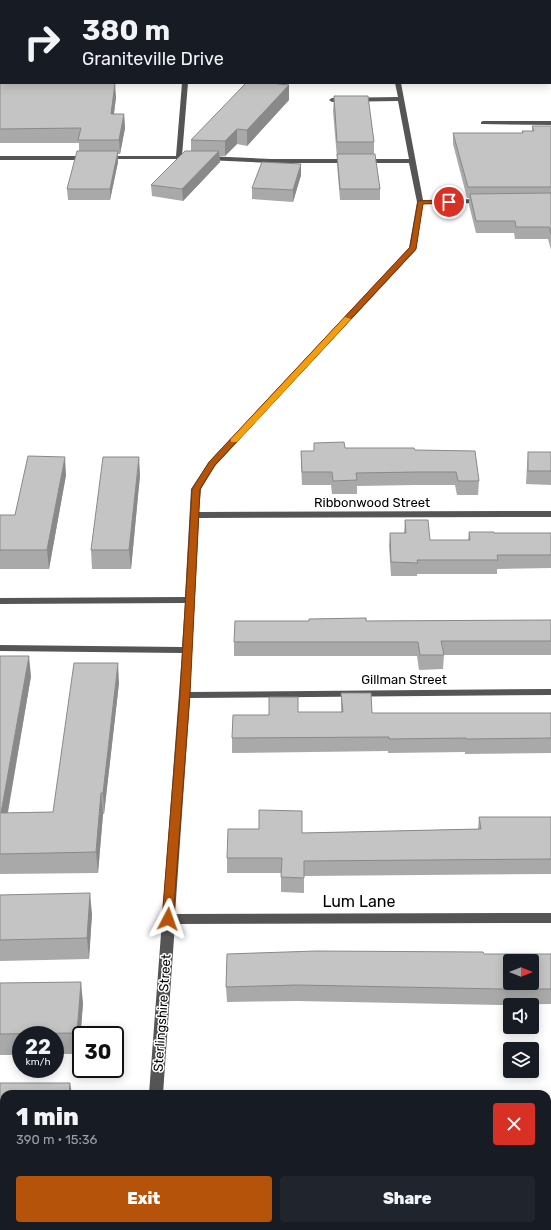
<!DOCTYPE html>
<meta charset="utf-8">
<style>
:root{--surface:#171b24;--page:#20242c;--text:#f1f3f6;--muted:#9ea1a6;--accent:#b45309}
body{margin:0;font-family:Rubik,sans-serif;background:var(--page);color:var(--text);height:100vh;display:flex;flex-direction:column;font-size:15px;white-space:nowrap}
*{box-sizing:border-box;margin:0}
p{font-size:13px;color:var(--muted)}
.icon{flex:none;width:22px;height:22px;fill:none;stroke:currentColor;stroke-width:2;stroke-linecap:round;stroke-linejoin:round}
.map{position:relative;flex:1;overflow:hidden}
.details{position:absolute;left:0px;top:1090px;width:551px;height:140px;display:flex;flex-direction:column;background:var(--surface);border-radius:12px 12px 0 0;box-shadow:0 2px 10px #0003}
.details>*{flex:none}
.banner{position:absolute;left:0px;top:0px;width:551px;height:84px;box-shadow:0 2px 10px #0003;background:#171b24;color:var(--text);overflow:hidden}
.needle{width:26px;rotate:90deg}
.controls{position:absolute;left:503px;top:954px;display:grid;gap:8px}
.controls a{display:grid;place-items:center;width:36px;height:36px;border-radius:4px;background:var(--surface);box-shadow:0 2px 10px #0003;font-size:20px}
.speed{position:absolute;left:12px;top:1026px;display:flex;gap:8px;font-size:20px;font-weight:700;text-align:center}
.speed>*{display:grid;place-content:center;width:52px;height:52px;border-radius:50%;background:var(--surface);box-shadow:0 2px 10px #0003;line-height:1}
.speed small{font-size:10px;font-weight:400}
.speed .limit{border:2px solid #111;border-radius:6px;background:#fff;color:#111}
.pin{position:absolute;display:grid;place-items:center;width:34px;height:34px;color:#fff;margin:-17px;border:2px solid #fff;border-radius:50%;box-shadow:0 1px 4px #0007}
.me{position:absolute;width:44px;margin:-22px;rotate:4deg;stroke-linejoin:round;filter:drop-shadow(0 0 3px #0008)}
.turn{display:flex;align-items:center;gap:14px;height:84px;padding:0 16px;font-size:18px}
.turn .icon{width:52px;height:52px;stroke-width:2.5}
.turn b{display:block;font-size:28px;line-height:34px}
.round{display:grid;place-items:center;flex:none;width:42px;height:42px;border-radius:4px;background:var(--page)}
.summary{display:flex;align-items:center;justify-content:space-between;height:68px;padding:0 16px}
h1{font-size:24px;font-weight:800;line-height:30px}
.button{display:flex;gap:8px;margin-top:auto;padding:8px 16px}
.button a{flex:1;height:46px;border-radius:4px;background:var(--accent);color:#fff;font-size:16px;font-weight:800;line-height:46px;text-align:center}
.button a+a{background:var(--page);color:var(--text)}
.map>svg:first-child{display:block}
</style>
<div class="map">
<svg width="551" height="1230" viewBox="0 0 551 1230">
<rect width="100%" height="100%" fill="#fff"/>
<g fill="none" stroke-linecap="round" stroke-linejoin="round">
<g stroke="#dbdbdb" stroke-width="2">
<g id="major">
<rect x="0" y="64" width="1" height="4"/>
<rect x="550" y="64" width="1" height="4"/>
<rect x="550" y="72" width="1" height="4"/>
<rect x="0" y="73" width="1" height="4"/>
</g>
</g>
<g fill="#555" fill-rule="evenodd">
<rect x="45" y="0" width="6" height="1"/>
<rect x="295" y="0" width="6" height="1"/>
<rect x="379" y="0" width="6" height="1"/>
<path d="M182,83h6l-6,73 10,1v2h-90l-1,-1 3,-2h72z"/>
<path d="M395,83h6l22,117 59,-1 3,2 -3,2 -59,1 -7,46 -201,216 -14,23 -2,23 352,-1v6l-352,1 -9,174 361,-3v6l-361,3 -15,216 376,-1v10l-376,1 -12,170h-14l33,-441 -182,-2v-6l182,2 3,-44 -185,1v-6l185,-1 6,-108 18,-27 200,-214 8,-46 -8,-39h-138l-65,-3 -3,-2 3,-2 65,3h138l-11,-58 -66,1 -3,-2 3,-2 66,-1z"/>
<path d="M483,121h68v4l-70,-1v-2z"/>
<path d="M0,156h88l3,2 -3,2h-88z"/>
<rect x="141" y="1226" width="14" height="4"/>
</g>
<use href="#major" fill="#000" fill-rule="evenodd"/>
</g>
<g fill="#a9a9a9">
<path d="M550,9l1,3v26h-1z"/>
<path d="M0,82l116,15 -2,17h10l1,14 -5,26h-2v8l-8,38h-42l-1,-11 12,-38v-8h-79z"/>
<path d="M289,85v15l-42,46 -10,-2 -12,12h-6l1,6 -37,39 -31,-5 -1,-11 40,-34v-11z"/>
<path d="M334,96l40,46v12l6,35v11h-40l-3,-36v-6l-4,-47z"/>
<path d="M532,126h19v124l-3,-11h-33l-1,-6h-38l-7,-28v-7h-2l-14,-54v-11h69v-2h10z"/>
<path d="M301,164v11l-8,27 -41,-3v-11z"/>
<path d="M314,443l31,5 70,2 64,31 -1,14h-21l-2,-10h-39l-59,1v8h-25l-1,-9h-29l-1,-21v-13h13z"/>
<path d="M528,452h23v33l-25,-1 1,-19z"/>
<path d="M66,475l-17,94h-49v-54h15z"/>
<path d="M140,475l-9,94h-39l-1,-19z"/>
<path d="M405,520l25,20h38l1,-8 25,1h57v35l-54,1v5h-80v2h-26l-2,-30 1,-13h14z"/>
<path d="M551,620v35h-107l-1,14 -24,1 -2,-14h-183v-14l132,-21z"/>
<path d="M0,656l31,20 -23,137 45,-1 66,-129 -15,131h-1l-5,59 -98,1z"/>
<path d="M341,693l31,20h179v40l-86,1v-2l-77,1v-2l-156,2v-15l37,-23 72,-3z"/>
<path d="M479,817h72v57l-247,2v17l-23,-1v-19h-54v-15l75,-25 176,-4z"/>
<path d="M0,895l92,19 -3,45 -89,2z"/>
<path d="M484,954h67v50l-51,1 -203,-4 -70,1 -1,-15z"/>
<path d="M0,983l83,20 -4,51h-24v-19h-34v20h-21z"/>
<path d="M0,1083l4,11v68h-4z"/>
<rect x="547" y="1116" width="4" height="56"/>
</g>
<g fill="#898989">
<path d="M115,83l1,14 -4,31 -1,-14z"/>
<path d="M289,85v15l-42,46v-16z"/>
<path d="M124,114l1,14 -5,26 -1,-14z"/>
<path d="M237,129v15l-12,12v-15z"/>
<path d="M118,151v11l-8,38v-11z"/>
<path d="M219,151l1,11 -37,39 -1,-12z"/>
<path d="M301,164v11l-8,27v-12z"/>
<path d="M65,457l1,18 -17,94 -2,-19z"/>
<path d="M139,457l1,18 -9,94 -2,-19z"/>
<path d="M29,656l2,20 -27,157 -3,-20z"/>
<path d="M118,663l1,20 -15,131 -1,-21z"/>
<path d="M101,793l2,21 -5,59 -2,-21z"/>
<path d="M90,893l2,21 -3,45 -2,-21z"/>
<path d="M81,982l2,21 -4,51 -2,-21z"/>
<path d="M70,1083l2,11h-3z"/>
</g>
<g fill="#c4c4c4" stroke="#898989" fill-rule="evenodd">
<path d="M456,0h90l1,1h-91z"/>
<path d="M550,9l1,3v16h-1z"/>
<path d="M0,82l1,1h114l-4,31h13l-5,26h-41l3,-12 -81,1z"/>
<path d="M246,83h25l18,2 -42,45 -10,-1 -12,12 -34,-1z"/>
<path d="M334,96h34l6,46h-37z"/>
<path d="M532,126h19v61h-83l-15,-54h70l-1,-2h12z"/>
<path d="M77,151h41l-8,38h-43z"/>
<path d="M185,151h34l-37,38 -31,-4z"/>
<path d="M337,154h38l5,35h-40z"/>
<path d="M262,162l39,2 -8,26 -41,-2z"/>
<path d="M551,193v41l-2,-7h-33l-1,-6h-39l-6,-27z"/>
<path d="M344,442l1,6h69l1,2 60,1 4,30h-21l-2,-9h-39l-61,1 1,7 -24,1 -1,-9h-30l-1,-21h13v-8z"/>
<rect x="528" y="452" width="23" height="19"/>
<path d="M28,456l37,1 -18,93h-47v-35h15z"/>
<path d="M103,457h36l-10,93h-38z"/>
<path d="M405,520h23l2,20h40l-1,-8h25v1h57v22h-54l1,5h-81l1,3 -27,-1 -1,-29h16z"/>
<path d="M366,618v3l185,-1v21h-110l3,14h-24l-2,-13h-184l1,-21h74v-2z"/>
<path d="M0,656h29l-28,157 52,-1 21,-149h44l-15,130h-2l-5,59 -96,2z"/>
<path d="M341,693h30l1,20h179v25l-84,1 -1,-1 -77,1v-2l-157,1 1,-23h36v-18h29v15h45z"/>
<path d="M259,810l43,1v22l179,-4 -2,-12h72v42l-247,2v17l-23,-1 1,-19h-55l1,-29h31z"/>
<path d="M90,893l-3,45 -87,2v-45z"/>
<path d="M316,951l167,1 1,2h67v35h-50l-204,-4 -71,2 1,-33zM510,961h22v22h-22z"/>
<path d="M81,982l-4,51 -77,1v-51z"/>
<path d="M0,1083h70l-1,11h-65v46l-4,1z"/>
<rect x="547" y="1116" width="4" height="41"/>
</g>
<path fill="#b45309" stroke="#753606" d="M449,200l3,2 -1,1 -28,1 -7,45 -201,216 -15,24 -10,205 -17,225 -5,4 -4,-1 -2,-3 18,-225 12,-205 17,-27 201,-215 8,-46z"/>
<path fill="#f59e0b" d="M345,317l6,2 -114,123h-6v-3z"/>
<g text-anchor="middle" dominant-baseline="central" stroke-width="3" stroke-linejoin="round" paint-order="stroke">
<g font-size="13" fill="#000" stroke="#fff">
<text x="372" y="502">Ribbonwood Street</text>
<text x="404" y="679">Gillman Street</text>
<text transform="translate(162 1013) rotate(-86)">Sterlingshire Street</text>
</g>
<g font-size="16" fill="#000" stroke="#fff">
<text x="359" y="901">Lum Lane</text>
</g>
</g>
</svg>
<div class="controls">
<a><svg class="needle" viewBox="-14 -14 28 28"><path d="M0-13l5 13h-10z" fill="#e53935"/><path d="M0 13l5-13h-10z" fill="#9ea1a6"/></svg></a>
<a><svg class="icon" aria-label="sound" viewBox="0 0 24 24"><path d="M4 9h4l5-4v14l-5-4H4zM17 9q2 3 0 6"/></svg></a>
<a><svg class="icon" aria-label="layers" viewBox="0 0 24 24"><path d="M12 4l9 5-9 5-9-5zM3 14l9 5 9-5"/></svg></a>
</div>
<div class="speed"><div>22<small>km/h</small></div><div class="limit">30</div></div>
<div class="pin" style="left:449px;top:202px;background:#d93025"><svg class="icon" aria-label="arrive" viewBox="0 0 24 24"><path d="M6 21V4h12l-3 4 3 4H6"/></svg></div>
<svg class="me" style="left:168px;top:919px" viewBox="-20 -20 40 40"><path d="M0-17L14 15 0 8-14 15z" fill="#b45309" stroke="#fff" stroke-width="4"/></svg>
<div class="banner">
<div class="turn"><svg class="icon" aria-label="right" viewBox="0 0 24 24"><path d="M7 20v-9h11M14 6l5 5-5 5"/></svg><div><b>380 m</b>Graniteville Drive</div></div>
</div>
<section class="details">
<div class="summary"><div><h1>1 min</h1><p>390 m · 15:36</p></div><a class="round" style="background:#d93025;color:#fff"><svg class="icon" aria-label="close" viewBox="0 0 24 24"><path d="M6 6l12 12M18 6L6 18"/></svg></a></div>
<div class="button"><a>Exit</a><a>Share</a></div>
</section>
</div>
